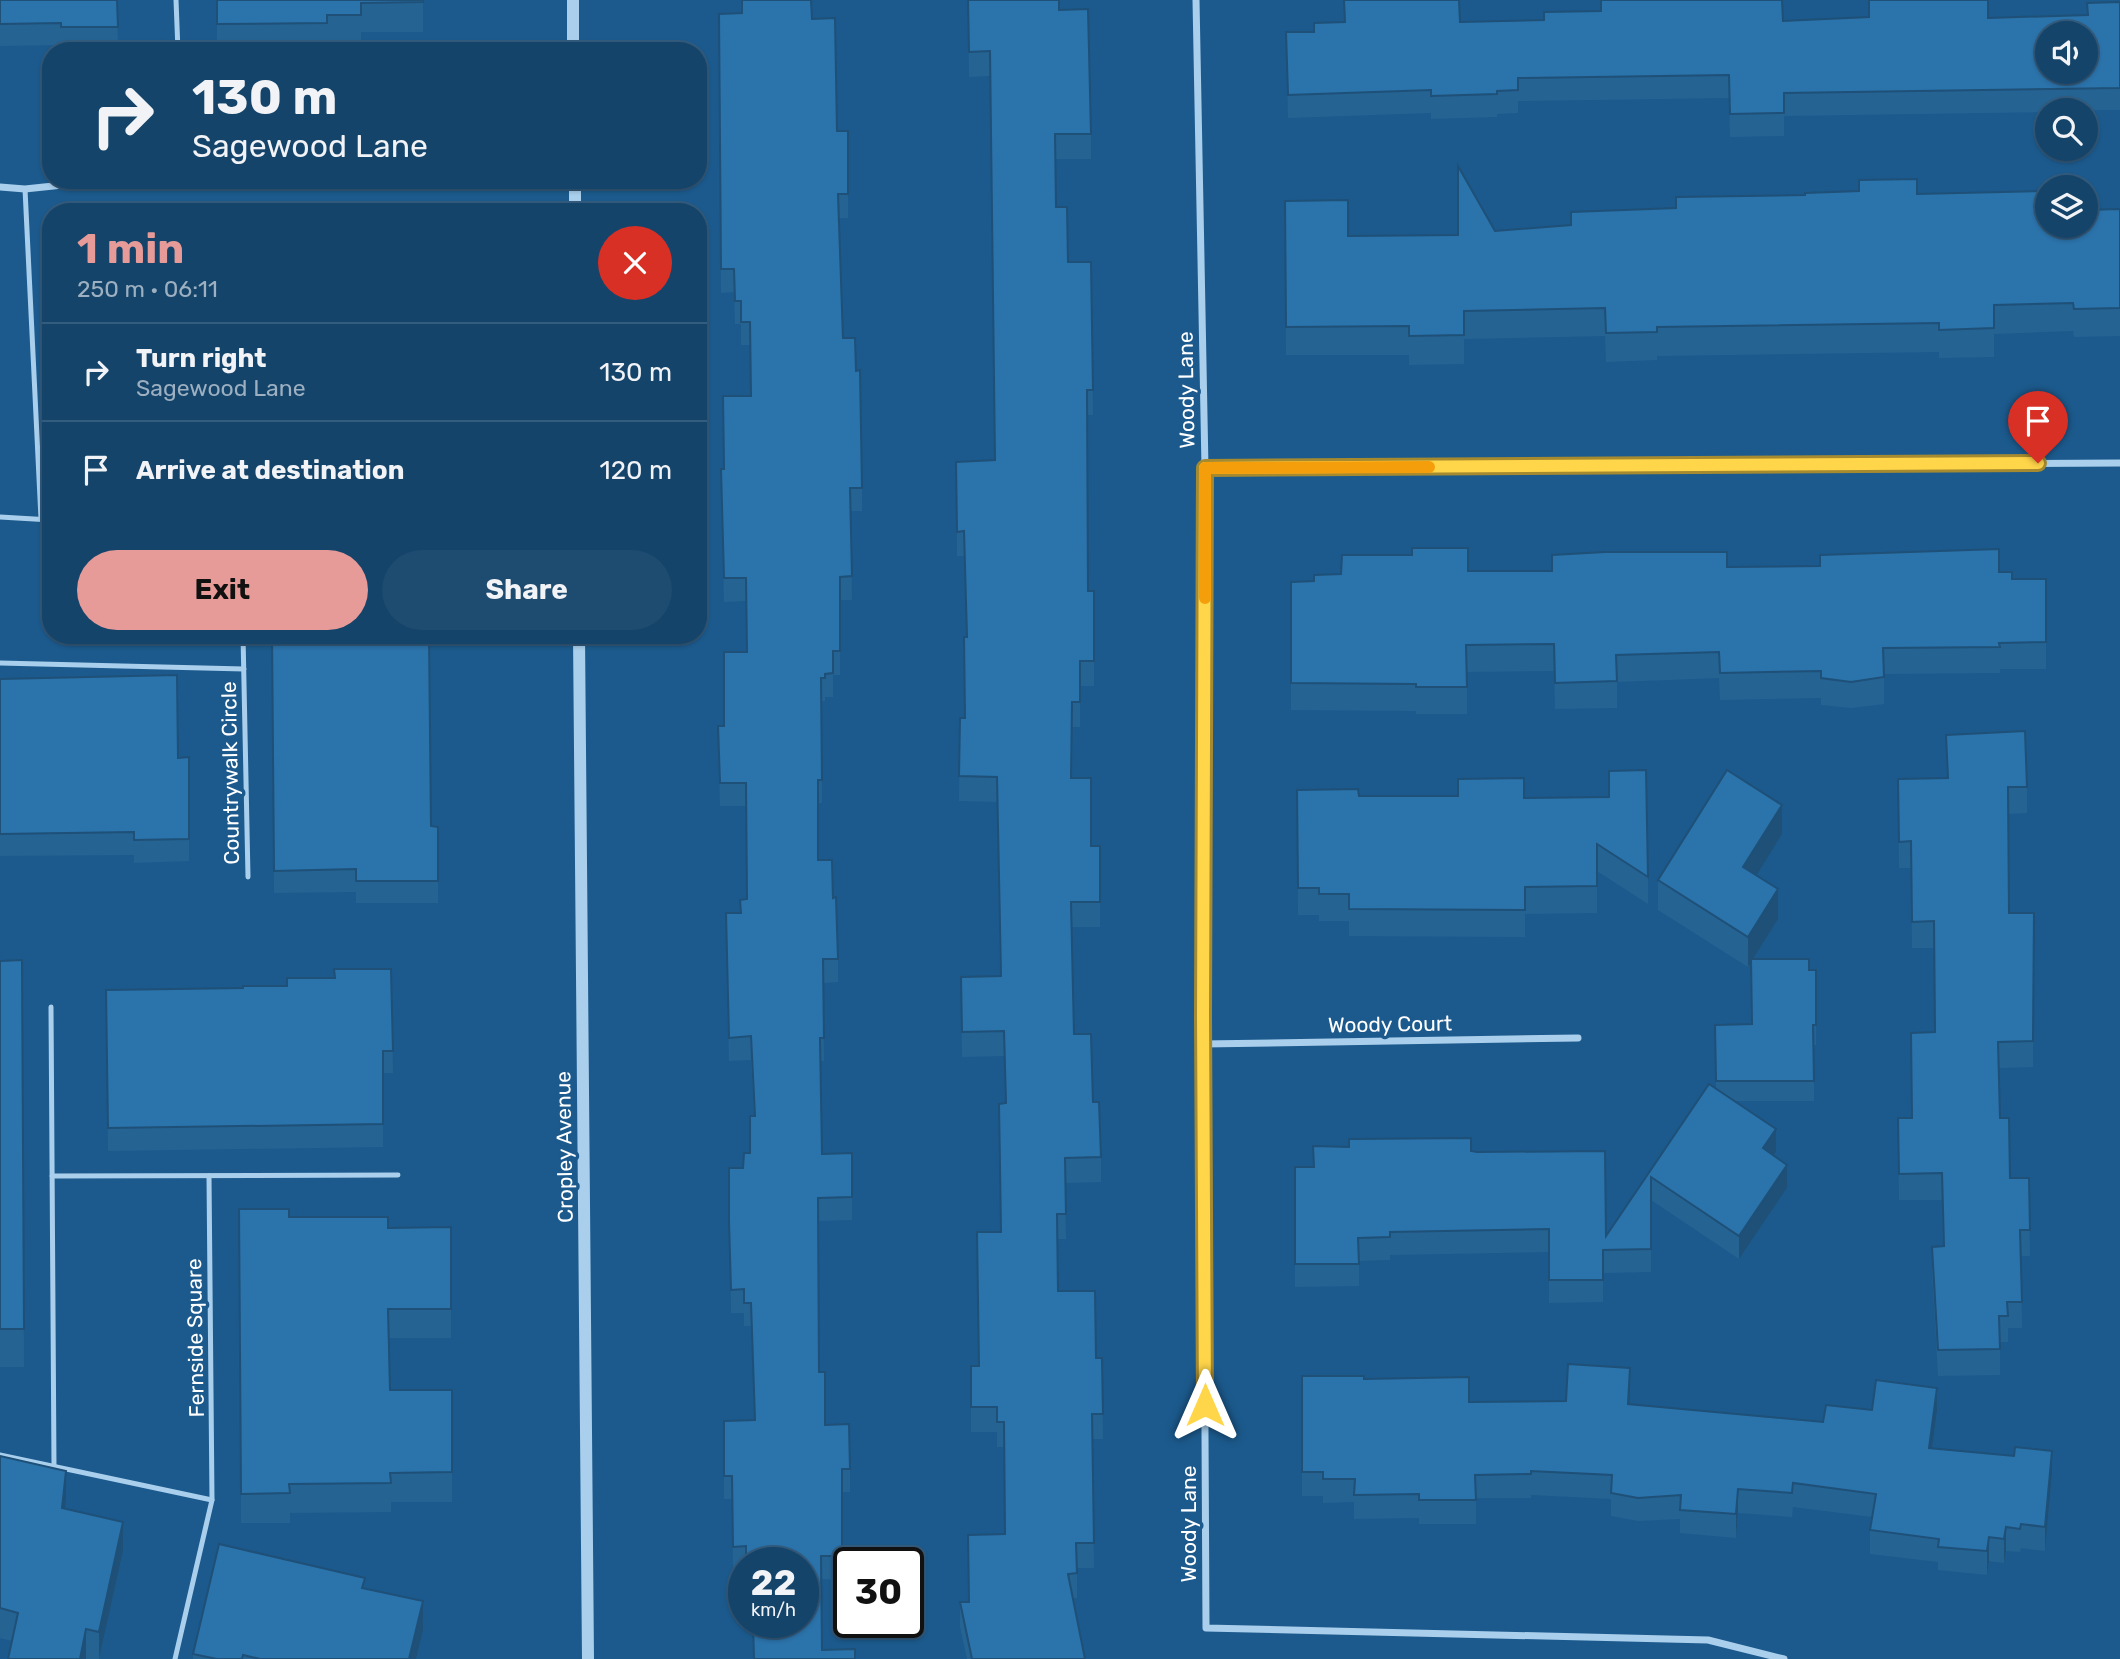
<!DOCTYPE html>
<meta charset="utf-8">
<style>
:root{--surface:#15446a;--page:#1e4b70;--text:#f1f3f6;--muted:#9db0c1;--line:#345c7e;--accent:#e69b98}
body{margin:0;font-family:Rubik,sans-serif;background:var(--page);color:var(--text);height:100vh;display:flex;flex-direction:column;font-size:26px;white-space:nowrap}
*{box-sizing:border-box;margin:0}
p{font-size:23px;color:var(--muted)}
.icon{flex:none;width:38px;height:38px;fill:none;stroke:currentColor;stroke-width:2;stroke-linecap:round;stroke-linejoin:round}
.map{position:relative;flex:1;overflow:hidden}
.side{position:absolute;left:42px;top:203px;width:665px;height:441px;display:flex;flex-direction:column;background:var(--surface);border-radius:28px;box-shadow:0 2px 5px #0004,0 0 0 2px var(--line)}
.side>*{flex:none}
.banner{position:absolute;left:42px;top:42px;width:665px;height:147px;border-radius:28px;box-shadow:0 2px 5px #0004,0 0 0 2px var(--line);background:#15446a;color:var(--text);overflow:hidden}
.fabs{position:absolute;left:2035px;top:21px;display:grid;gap:14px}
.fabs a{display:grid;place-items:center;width:63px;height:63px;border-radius:50%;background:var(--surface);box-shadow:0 2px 5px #0004,0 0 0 2px var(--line);font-size:35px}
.speed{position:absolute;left:728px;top:1547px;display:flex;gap:14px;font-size:35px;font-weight:700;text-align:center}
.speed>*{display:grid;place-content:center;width:91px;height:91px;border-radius:50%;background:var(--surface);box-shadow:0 2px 5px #0004,0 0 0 2px var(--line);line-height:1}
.speed small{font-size:18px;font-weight:400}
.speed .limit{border:4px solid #111;border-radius:10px;background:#fff;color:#111}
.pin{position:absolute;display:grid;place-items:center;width:60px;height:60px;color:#fff;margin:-72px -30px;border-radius:50% 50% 50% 0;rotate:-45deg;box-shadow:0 0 7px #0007}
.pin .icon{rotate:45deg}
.me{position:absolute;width:77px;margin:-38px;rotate:0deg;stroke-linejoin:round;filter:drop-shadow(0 0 5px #0008)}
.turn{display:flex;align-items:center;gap:24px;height:147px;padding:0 35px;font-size:32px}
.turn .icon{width:91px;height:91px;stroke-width:2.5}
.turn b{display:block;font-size:49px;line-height:60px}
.round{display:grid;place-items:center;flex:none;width:74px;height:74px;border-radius:37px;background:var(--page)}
.headline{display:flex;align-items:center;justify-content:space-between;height:119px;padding:0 35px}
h1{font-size:42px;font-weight:700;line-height:52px;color:var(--accent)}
.button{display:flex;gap:14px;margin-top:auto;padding:14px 35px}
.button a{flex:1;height:80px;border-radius:42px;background:var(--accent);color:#111;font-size:28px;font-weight:700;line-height:80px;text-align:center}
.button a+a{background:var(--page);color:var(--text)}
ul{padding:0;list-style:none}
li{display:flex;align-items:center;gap:21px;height:98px;padding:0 35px;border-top:2px solid var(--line)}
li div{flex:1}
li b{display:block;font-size:26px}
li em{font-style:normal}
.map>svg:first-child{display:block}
</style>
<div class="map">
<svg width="2120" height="1659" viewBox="0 0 2120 1659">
<rect width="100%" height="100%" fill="#1c5a8d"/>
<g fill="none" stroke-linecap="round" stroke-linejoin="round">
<g stroke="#a9cfed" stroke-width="5">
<path d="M176,0l2,51"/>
<path d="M25,189l16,330"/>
<path d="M0,517l51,3"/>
<path d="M243,635l5,242"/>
<path d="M0,663l244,6"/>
<path d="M51,1007l3,459"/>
<path d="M52,1176l346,-1"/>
<path d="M0,1455l212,45"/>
<path d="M175,1659l37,-159 -3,-324"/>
</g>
<g stroke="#a9cfed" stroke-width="7">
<path d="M1196,0l9,468 -2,576 3,584 502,12 76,19"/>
<path d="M0,187l25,2 85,-9"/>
<path d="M1205,468l915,-5"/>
<path d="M1203,1044l375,-6"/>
</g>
<g stroke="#a9cfed" stroke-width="12">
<path d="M573,0v51"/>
<path d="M575,180v32"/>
<path d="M579,635l9,1024"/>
</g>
</g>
<g fill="#256393">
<path d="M0,0h117l1,49 -57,1v-5l-61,1z"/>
<path d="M217,0h206v32h-62v13h-34v6h-110z"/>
<path d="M968,0l91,10 32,124v25h-36l1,48 12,55h23l2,153h-6l1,176h6v95h-14v41h-8l-1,51 20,68h9v81h-28l2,107 19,68 8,55v25l-36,1 1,56h-9l1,52 38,67h6l1,81h-11l2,129h-17v30h-4l12,61h-118l-7,-32v-25h9l36,-68 -1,-87h-7v-15h-26v-41l7,-25 23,-134 5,-128 -2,-48 -42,1 -1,-55 39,-26 -3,-174 -38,-1 1,-83h4l3,-81 -3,-81h-7l-1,-94 39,-2 -5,-384 -21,1z"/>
<path d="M1600,0h182l1,21 205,-3 99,-3 33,-13v108h-72v2l-264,4v20l-54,1 -1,-39 -211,3v12l-21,1v3l-66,2v-6l-143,5 -2,-86h28l146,-10 84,-2 57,-9z"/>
<path d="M719,14l93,5 25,112h11v87h-9l4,120 19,150v23h-11l1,89h-12v75h-7v22h-8v4h-4l1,102h-4v57l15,38 5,61v23l-15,1 1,78h-3l1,93 30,-1v67l-34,1 1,151 6,53 25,44v23h-8v88l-21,-1 -67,80 49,-96h-59v7h-11l-1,-71h-8v-78l31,-1 -4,-94h-7v-13h-13l-2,-145h14l7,-15 4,-37 -3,-56 -22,1 -3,-125 14,-23v-13l7,-1 -1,-93h-26l-2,-80h6l23,-74 -1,-51 -22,1 -3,-133h3l27,-73 -1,-51h-9v-21h-6l-1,-32 -13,1z"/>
<path d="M1917,194l131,32 72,-17v127l-46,1 -1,-6 -79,3v23l-55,1v-6l-282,4v4l-51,2 -1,-26 -141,3v25l-55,1v-10h-123l-1,-154 63,35 110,-1 113,-10 105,-17z"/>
<path d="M1727,567l272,5 13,7h34v90h-46v4l-116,1v30l-33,4 -30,-3v-7l-101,2 -1,-22 -102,4v26l-62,1 -1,-38 -87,1v42h-51v-3l-125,-1v-128l177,-11h84z"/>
<path d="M272,635l159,191 7,1v76h-82v-11l-82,1z"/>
<path d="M0,679l178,79 11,-1v104l-55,2v-8l-134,1z"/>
<path d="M1946,735l81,52v26l-19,1 1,99h25l-1,154 -34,1 1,50 10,60h19l1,78h-9l1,72h-14v14h-8v33l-62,1 -6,-103v-26l11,-1 -1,-46h-43l-1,-82h14l23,-86 -1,-84h-22l-1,-80h-12l-1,-89 49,-1z"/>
<path d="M1297,790l62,6 165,2 124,79v27l-51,-33v42l-72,1v23l-176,-1v-15h-30v-6h-21z"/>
<path d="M1782,834l-26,41 22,44 -25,40 63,11v75h-2v56h-79l41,51 -2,4 13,32 -48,71 -88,-59v72l-48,1v29l-54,1v-51l-159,3v5l-31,1v25l-64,1v-120h18v-21l158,5 135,85 110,-148 -1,-63 36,-1v-63l-3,6 -90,-57v-30z"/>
<path d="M22,960l2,407h-24v-406z"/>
<path d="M391,969l2,104h-10v74l-275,4 -2,-161 137,-2 44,-2z"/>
<path d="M239,1209l50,8 99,11 63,-1v111h-62l1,52h62v112h-61v10l-101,1v10h-49z"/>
<path d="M1302,1376l62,3 105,23 97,-1 64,-9 -1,12 194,18 49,-12 65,1 -5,37 120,26 -7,77 -24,-3 -1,4 -14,-1 -2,12 -15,-2 -2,14 -49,-5v-8l-68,-8v-24l2,-13 -79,-10 -1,10 -54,-4 -2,25 -56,-5v-14l-42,2 -27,-5v-17l-80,-4v3h-55v26h-57v-6l-65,1v-17l-31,1v-7h-21z"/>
<path d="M0,1456l66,44 -1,8 58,43 -24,108h-91l4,-18 -12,-3z"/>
<path d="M365,1588l58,43 -7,28h-223v-5z"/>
</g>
<g fill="#1e5078">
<path d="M1782,805v29l-39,63v-30z"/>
<path d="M1778,889v30l-30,48v-30z"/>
<path d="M1776,1129v23l-13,19v-23z"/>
<path d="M1787,1165v23l-48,71v-23z"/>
<path d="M1630,1368v24l-2,36v-24z"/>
<path d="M1937,1388v23l-8,60v-23z"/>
<path d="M2052,1451v23l-7,77v-24z"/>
<path d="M66,1471v29l-4,37v-29z"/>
<path d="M1738,1489v24l-2,25v-24z"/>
<path d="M123,1522v29l-24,108v-27z"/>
<path d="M2006,1527v24l-2,12v-24z"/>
<path d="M1989,1537v24l-2,14v-24z"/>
<path d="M423,1601v30l-7,28h-7z"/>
<path d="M86,1629v30h-6z"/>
</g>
<g fill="#2b73ab" stroke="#1e5078" stroke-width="2" fill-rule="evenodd">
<path d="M0,0h117l1,27h-57v-4l-61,1z"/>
<path d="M217,0h206v2l-62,1v12h-34v8l-110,1z"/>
<path d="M742,0h69l1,19 23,-1 2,113h11v63h-10l5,144h12l1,33 4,-1 2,118h-12l2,88 -12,1v74h-7v22l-8,1v4h-4l1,102h-4v80h14l1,38 3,-1 2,62h-15l1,79h-4l2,116 30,-1v44l-34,1 1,174h6v53l24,-1 1,45h-8v87h-21l1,94 33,-1v10h-101l-1,-37h50v-59h-50v-3h-7v-14l-13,1 -1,-71h-8v-55l31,-1 -4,-117h-7v-14l-13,1 -2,-69v-53h14l1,-15h6v-37h5l-4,-80 -22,2 -3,-125h15l-1,-13 7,-1 -1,-116h-26l-2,-57h6v-74h23l-1,-74h-22l-3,-109h3l-1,-73h28l-1,-74h-9v-21h-6l-1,-32h-13l-2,-255 23,-1z"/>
<path d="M968,0h91v10l29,-1 3,125h-36l1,73h11l1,55h23l2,128h-6l1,201h6v70h-14v41h-8l-1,76h20v68h9v56h-29l3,132h17l2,68h6l2,55 -36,1 1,56h-9l1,77h37l1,67h6l1,56h-11l2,129h-18l1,30 -9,1 17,85h-113l-12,-57h9l-1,-67 37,-1 -1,-112h-7v-15h-26v-41h8l-2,-134h24l-2,-128 7,-1 -2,-72 -42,1 -1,-55 40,-1 -4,-199 -38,-1 1,-58h5l-1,-81h3l-3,-106 -7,1 -1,-70 39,-2 -5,-409 -21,1z"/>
<path d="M1344,0h115l1,22 84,-2v-8l57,-1v-11h181l1,21 86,-4v-17h119v18l100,-3 -1,-12 33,-1v86l-336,5v20l-54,1 -1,-39 -211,3v12l-21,1v3l-66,2v-6l-143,5 -2,-63h28v-9l31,-1zM2048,33h38v39h-38z"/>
<path d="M1458,166l37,65 76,-6v-13l105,-4v-11l129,-2v-2l54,-2v-11l58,-1v15l131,-3v35h38v-16l34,-1v99l-46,1 -1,-6 -79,2v23l-55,2v-7l-282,4v5l-51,1 -1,-25 -141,3v24l-55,1v-10l-123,1 -1,-126 63,-1v36l110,-1z"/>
<path d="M1412,548h56v23h84v-16l53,-3h122v15l93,-1v-11l179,-6v23h13v7h34v63l-47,1 1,4 -117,1 1,29 -33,5 -30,-4v-7l-101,2 -1,-21 -103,3 1,26 -62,2 -1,-39 -88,1 1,42h-51v-3l-125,-1v-101l23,-1v-6l27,-1 1,-19h70z"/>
<path d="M272,635h157l2,191 7,1v54h-82v-12l-82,2z"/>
<path d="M177,675l1,83 11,-1v82l-55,1v-8l-134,2v-155z"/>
<path d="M2025,731l2,56h-19l1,126h25l-1,128 -35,1 2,76h9l1,60h19l1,52h-10l2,72h-15l1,14h-9l1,33 -62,1 -6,-103 12,-1 -2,-73 -43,1 -1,-56h14l-1,-85 24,-1 -1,-111 -22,1 -1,-81 -12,1 -1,-63 50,-1 -2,-43z"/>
<path d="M1646,770l2,107 -51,-33v42l-72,1v23l-176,-1v-15h-30v-6h-21l-1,-98 61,-1 1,7h99v-17l66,-1v20l85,-1v-26z"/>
<path d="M1727,770l55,35 -39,62 35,22 -30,48 -90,-57z"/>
<path d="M1751,959h58v11h7v55h-3l1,56h-98l-1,-56 37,-1z"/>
<path d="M22,960l2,369h-24v-368z"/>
<path d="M334,969h57l2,82h-10v73l-275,4 -2,-138 137,-2v-2h44v-8h48z"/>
<path d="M1709,1084l67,45 -13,19 24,17 -48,71 -88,-59v72l-48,1v30h-54v-51l-159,3v5l-32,1 1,26h-64v-97h19l-1,-21 36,1v-8l122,-1v13l6,1 128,-1 1,85z"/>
<path d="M239,1209h50v8h99v11l63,-1v82h-63l2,81h62v82l-62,1 1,10 -102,1 1,9 -49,1z"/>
<path d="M1568,1364l62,4 -2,36 195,18 3,-17 46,5 4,-30 61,8 -8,60 85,8 1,-9 37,4 -7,76 -24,-3 -1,5 -14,-2 -2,12 -15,-2 -2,14 -49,-4 1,-8 -69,-9 6,-36 -83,-11 -1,10 -54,-4 -2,25 -56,-4 1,-15 -43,3 -27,-5 1,-18 -81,-4v3l-56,1 1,25h-57v-6l-65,1 1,-16h-32v-7h-21v-96h62v3l105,-2v25l97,-1z"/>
<path d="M0,1456l66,15 -4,37 61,14 -24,110 -13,-3 -6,30h-72l10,-46 -18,-5z"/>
<path d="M219,1544l146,34 -3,10 61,13 -14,58h-149l-17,-4 -1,4h-25l-24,-5z"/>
</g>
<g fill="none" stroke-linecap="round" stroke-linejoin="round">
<g stroke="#a68a30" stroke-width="18">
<path id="route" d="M1205,1405l-2,-389 2,-548 833,-5"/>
</g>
<use href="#route" stroke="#ffd54a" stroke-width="12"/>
<path stroke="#f59e0b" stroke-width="12" d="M1205,598v-130l224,-1"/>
</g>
<g text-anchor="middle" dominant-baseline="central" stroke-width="7" stroke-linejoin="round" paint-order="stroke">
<g font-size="21" fill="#fff" stroke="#1c5a8d">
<text transform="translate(1186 390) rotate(-91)">Woody Lane</text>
<text transform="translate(230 773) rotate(-91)">Countrywalk Circle</text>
<text transform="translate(1390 1024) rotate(-1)">Woody Court</text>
<text transform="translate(564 1147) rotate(-91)">Cropley Avenue</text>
<text transform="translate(195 1338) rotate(-91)">Fernside Square</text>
<text transform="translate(1188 1524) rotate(-90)">Woody Lane</text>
</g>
</g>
</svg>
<div class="fabs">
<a><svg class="icon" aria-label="sound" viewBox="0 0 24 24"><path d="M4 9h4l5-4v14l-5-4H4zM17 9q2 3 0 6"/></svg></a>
<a><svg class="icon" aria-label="search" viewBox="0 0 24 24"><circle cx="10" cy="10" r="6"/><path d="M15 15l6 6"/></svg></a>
<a><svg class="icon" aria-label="layers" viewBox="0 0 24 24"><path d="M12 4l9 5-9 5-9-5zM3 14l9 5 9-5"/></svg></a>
</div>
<div class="speed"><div>22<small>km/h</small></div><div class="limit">30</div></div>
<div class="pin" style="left:2038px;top:463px;background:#d93025"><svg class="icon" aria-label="arrive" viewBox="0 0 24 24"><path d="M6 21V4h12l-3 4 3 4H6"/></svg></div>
<svg class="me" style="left:1205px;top:1405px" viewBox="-20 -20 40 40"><path d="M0-17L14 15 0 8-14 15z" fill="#ffd54a" stroke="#fff" stroke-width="4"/></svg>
<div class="banner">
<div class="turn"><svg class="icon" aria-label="right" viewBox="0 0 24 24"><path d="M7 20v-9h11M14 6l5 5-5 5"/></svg><div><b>130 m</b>Sagewood Lane</div></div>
</div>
<section class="side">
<div class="headline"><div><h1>1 min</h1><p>250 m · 06:11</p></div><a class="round" style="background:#d93025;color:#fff"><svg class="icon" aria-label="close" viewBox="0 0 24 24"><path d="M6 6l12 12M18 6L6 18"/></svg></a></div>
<ul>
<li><svg class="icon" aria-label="right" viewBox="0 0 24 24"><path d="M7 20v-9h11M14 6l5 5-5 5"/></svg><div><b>Turn right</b><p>Sagewood Lane</p></div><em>130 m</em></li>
<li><svg class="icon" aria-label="arrive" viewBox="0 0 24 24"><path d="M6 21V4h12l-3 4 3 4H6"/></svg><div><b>Arrive at destination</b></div><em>120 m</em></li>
</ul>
<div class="button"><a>Exit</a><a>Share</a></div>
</section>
</div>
